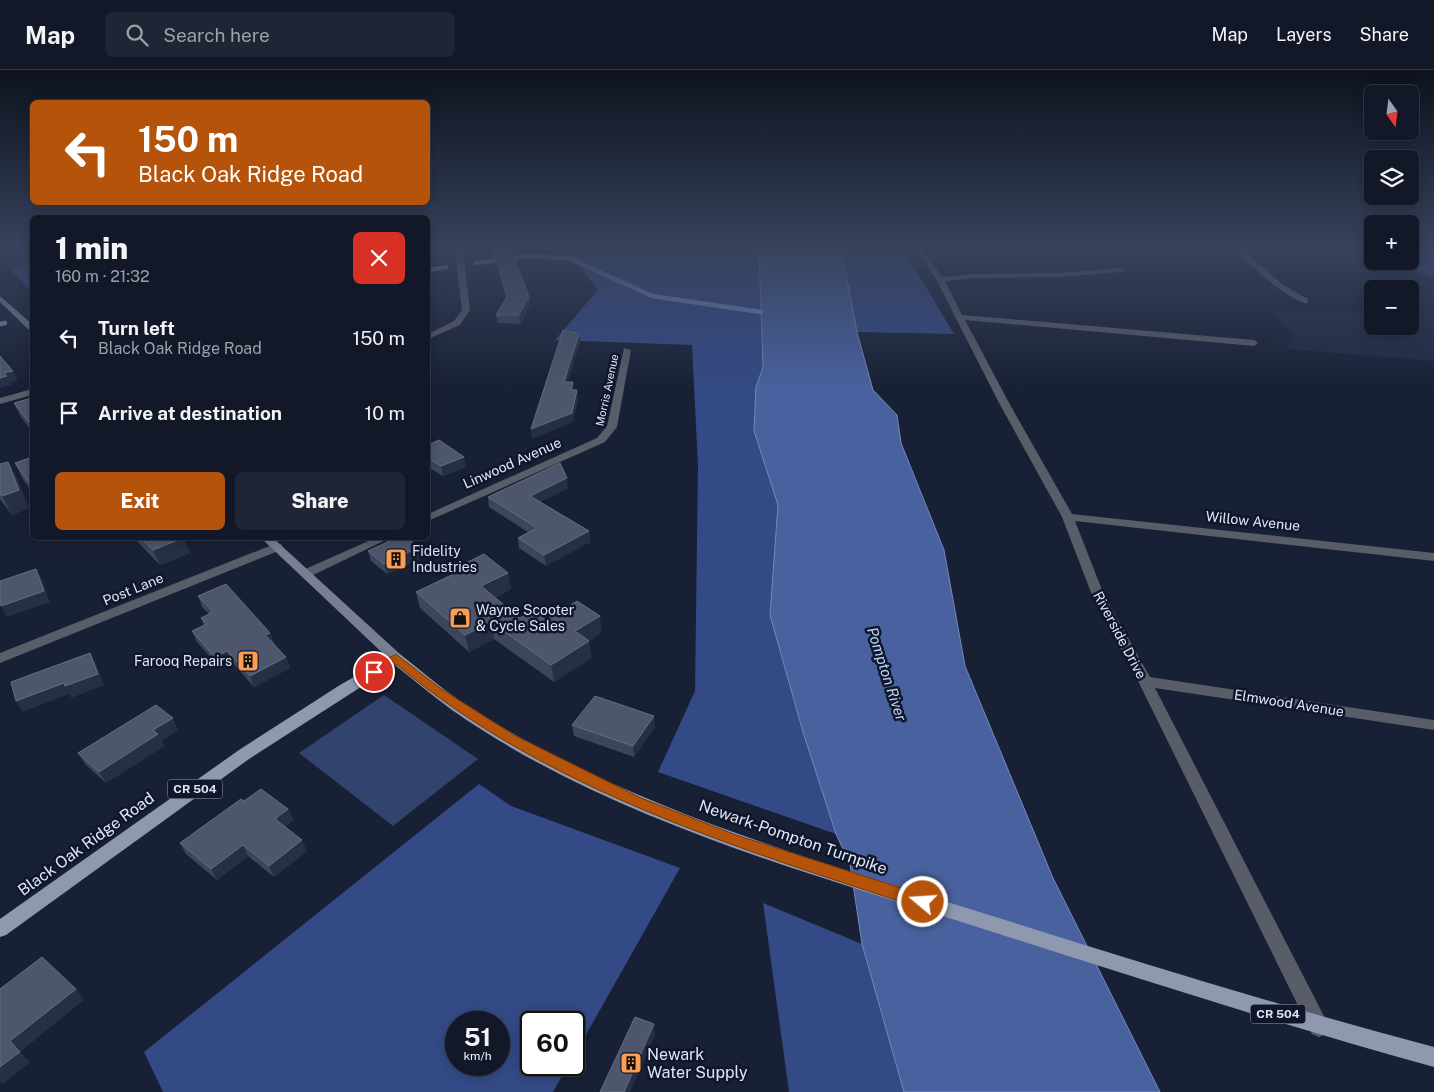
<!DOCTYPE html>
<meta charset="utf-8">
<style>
:root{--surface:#121828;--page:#1f2534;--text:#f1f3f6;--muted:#9ca0a8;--line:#313745;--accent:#b45309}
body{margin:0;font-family:"Public Sans",sans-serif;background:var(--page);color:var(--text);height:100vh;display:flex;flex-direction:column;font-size:19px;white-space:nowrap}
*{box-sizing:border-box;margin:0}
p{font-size:16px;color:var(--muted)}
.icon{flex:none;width:28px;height:28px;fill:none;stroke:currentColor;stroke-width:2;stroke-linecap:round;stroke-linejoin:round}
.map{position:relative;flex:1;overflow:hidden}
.side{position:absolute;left:30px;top:145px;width:400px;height:325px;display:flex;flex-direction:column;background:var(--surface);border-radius:8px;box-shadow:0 2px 12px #0003,0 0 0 1px var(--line)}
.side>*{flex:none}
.banner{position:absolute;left:30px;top:30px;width:400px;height:105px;border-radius:8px;box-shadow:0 2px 12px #0003,0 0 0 1px var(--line);background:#b45309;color:#fff;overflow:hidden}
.needle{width:32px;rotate:166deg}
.tools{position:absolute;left:1364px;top:15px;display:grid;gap:10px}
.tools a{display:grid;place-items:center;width:55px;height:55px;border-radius:8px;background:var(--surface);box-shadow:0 2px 12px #0003,0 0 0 1px var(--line);font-size:25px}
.speed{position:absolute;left:445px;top:941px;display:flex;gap:10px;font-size:25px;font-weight:700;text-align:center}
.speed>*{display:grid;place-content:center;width:65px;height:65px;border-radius:50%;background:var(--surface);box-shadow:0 2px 12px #0003,0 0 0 1px var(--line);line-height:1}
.speed small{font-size:12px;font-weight:400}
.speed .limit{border:2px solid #111;border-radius:8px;background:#fff;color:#111}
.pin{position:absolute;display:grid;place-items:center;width:42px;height:42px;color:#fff;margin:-21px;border:2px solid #fff;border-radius:50%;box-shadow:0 1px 5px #0007}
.me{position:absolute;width:55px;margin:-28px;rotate:288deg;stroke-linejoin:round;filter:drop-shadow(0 0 4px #0008)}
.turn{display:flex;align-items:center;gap:18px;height:105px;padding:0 25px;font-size:22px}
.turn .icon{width:65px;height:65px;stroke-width:2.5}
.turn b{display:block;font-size:35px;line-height:42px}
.round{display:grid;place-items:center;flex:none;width:52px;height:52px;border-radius:8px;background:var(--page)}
.headline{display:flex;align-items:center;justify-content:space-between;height:85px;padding:0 25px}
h1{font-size:30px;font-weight:800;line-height:38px}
.action{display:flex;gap:10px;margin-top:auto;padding:10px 25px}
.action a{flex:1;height:58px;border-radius:8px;background:var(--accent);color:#fff;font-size:20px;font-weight:800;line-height:58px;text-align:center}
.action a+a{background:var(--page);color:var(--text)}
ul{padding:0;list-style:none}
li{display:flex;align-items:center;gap:15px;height:75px;padding:0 25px}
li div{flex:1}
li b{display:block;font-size:19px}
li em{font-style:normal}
header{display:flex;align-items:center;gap:30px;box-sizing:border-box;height:70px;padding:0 25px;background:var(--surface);border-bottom:1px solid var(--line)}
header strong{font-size:24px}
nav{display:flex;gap:28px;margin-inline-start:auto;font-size:18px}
.search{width:350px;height:45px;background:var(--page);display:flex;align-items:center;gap:12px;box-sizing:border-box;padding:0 18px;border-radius:8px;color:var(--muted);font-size:19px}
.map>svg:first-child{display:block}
</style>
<header>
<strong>Map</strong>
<div class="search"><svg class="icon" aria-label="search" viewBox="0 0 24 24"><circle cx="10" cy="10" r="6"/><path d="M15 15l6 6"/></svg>Search here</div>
<nav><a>Map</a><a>Layers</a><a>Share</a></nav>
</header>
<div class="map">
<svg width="1434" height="1022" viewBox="0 0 1434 1022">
<rect width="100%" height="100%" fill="#182035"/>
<g fill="#1e2944">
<path d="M0,177h32v18l-22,4 -10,-8z"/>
<path d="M1327,177h10l35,11v3h12l50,16v84l-148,-12 9,-12 -24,-25h101v14h38v-14h9l-9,-7v-16h-24z"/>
</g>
<path fill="#32436d" d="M384,625l94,64 -85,67 -94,-73z"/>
<g fill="#344a86" fill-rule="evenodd">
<path d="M564,177h195l4,120 -7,20 -2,44 24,74 -8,110 33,117 33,102 -178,-62 37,-81 3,-225 -6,-121 -137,-5 43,-50z"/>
<path d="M841,177h61l52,87 -97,-2z"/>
<path d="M1410,177h24v30l-50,-16h26z"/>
<path d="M32,195v27l-22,-23z"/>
<path d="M479,714l32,22 169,62 -106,188v-34h-43v43h37l-15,27h-390l-19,-40zM456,952h43v43h-43z"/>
<path d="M763,833l99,41 42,148h-115z"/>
</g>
<path fill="#49629f" stroke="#7689b8" d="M759,177h82l16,85 16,58 24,25 4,28 43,107 21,116 88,212 107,214h-256l-42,-148 -12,-80 -14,-30 -33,-102 -33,-117 8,-110 -24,-74 2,-44 7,-20z"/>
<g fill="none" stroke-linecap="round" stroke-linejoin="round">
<g stroke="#7689b8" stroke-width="4.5">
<path d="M476,193l53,-7 40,2 83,38 109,16"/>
<path d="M428,200l18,-3"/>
<path d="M0,254l5,-1"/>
</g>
<g fill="#585d68" fill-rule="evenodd">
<path d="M914,177h7l21,30 32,-3 83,-1 64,-5 4,2 -4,2 -64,5 -83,1 -29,3 17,34 292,25 4,3 -4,3 -289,-26 43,81 64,113 362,39v8l-359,-40 29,74 46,82 284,43v10l-279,-42 171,332 3,7 -3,7 -7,3 -7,-3 -174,-353 -46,-86 -30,-78 -64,-116 -62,-122z"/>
<path d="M1233,177h7l43,38 25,14v4c-16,1 -65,-43 -75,-56z"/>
<path d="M459,180l4,2 7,58 -10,15 -32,14v-5l26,-13 8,-11 -7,-58z"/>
<path d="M624,278l7,2 -14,77 -12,15 -177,79v-7l169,-76 10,-12z"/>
<path d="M32,319v6l-32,9v-6z"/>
<path d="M375,468h15l-81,39 -4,1 -6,-4 2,-3z"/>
<path d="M277,473l4,1 2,3 -2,3 -281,113v-10z"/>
</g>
<g fill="#777f90" fill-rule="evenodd">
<path d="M0,226l32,28v6h-3l-29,-28z"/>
<path d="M261,468h12l128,117 2,3 -2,3h-10z"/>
</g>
<path fill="#8e99b0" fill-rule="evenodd" d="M396,583l5,2c23,18 46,38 71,54 154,97 329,147 501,201 153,48 306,96 461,137v20c-156,-43 -309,-93 -463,-142 -175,-56 -366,-108 -519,-215 -19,-14 -38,-30 -57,-45l-146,94 -243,176 -6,2v-18l239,-169 101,-65z"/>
</g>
<g fill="#3b455b">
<path d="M492,177h18l19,49 1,9 -10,19 -22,-1 -2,-8 10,-17z"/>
<path d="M32,328v34l-11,-15 -7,-14z"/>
<path d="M428,375l38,22 -23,9 -15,-9z"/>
<path d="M32,387v35l-10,-14 -7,-15z"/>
<path d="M8,392l9,17 12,29 -17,7 -12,-16v-35z"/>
<path d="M568,418l-28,14 49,29 1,11 -44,24 -27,-18 -1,-10 10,-6 -39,-25 -1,-10z"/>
<path d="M134,468h49l7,15 -30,12z"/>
<path d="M419,477l3,10 -35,17 -16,-13 -3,-10z"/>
<path d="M454,499l54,4 3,16 -16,9 25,20 26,2 56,12 -13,9 2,17 -37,24 -60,-43 -25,13 -49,-44 -4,-16 39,-19z"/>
<path d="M198,526l72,37 5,11h-1l12,13 4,11 -36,19 -22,-25 -12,6 -23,-26 -5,-11 12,-5 -3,-8 8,-4 -7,-7z"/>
<path d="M572,655l83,2 -21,30 -60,-21z"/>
<path d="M178,660l-16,10 2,6 -58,37 -21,-19 -7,-11z"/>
<path d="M244,731l44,8 5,11 -8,7 22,24 -33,26 -26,-21 -31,24 -31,-26 -6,-11z"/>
</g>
<g fill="#262f45">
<path d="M529,226l1,9 -10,19 -1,-9z"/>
<path d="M579,264l1,9 -15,48 -1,-9z"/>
<path d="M13,301l5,9 -8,2 1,3 -11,3v-10l4,-5z"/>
<path d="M573,312l1,9 -3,-1z"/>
<path d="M577,320l1,10 -5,22 -41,17 -1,-10z"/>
<path d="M464,387l2,10 -23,9 -2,-10z"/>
<path d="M8,392l9,17 12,29 -17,7 -10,-19z"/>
<path d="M567,408l1,10 -36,18 -2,-10z"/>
<path d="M589,461l1,11 -44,24 -2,-11z"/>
<path d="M183,468l7,15 -30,12 -7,-15z"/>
<path d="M419,477l3,10 -35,17 -3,-10z"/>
<path d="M36,499l6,11 8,22 -43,15 -6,-11z"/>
<path d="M508,503l3,16 -27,14 -3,-17z"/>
<path d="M600,546l2,16 -25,16 -2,-17z"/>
<path d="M491,552l3,17 -25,13 -4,-17z"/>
<path d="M270,563l5,11 -6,2 -4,-11z"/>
<path d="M589,571l2,17 -37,24 -3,-17z"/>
<path d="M227,581l5,11 -12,6 -5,-11z"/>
<path d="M90,583l6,11 8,21 -33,13 -2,-4 -46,18 -7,-11z"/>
<path d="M286,587l4,11 -36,19 -4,-11z"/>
<path d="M654,646l1,11 -21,30 -1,-11z"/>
<path d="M173,648l5,12 -16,10 2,6 -58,37 -7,-11 54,-42z"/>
<path d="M288,739l5,11 -13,10 -5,-11z"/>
<path d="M302,770l5,11 -33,26 -5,-11z"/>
<path d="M243,775l5,11 -31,24 -6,-11z"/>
<path d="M76,919l8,11 -64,52 10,10 -27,22 -3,-3v-14l10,-26z"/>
<path d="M654,954l1,11 -25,57h-6z"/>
</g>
<g fill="#4d566c" stroke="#646d81">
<path d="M493,177h17l19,49 -10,19h-23l11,-19z"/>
<path d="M563,260l16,4 -15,48h9l-2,8h6l-5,23 -41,16z"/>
<path d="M0,286l13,15 -9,2 3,3 -7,2z"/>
<path d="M32,328v28l-18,-23z"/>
<path d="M439,370l25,17 -23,9 -13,-8v-13z"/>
<path d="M32,387v30l-17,-24z"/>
<path d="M8,392l11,28 -17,6 -2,-2v-30z"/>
<path d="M560,393l7,15 -37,18 59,35 -45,24 -26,-17 19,-10 -49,-31z"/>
<path d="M141,468h42l-30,12z"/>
<path d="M396,468h11l12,9 -35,17 -16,-13z"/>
<path d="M484,484l24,19 -27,13 39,32 12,-7 14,9 31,-19 23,15 -25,15 14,10 -38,24 -60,-43 -26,13 -49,-43 42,-20 -4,-3z"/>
<path d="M36,499l8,22 -43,15 -1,-3v-22z"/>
<path d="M226,514l44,49 -5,2 21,22 -36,19 -23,-25 -12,6 -23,-26 15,-7 -6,-6 12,-6 -15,-16z"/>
<path d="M90,583l8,21 -33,12 -1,-3 -48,18 -5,-19z"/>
<path d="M595,626l59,20 -21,30 -61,-21z"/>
<path d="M156,635l17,13 -20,12 5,4 -59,38 -21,-19z"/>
<path d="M261,719l27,20 -13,10 27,21 -33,26 -26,-21 -32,24 -31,-26 61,-44 3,2z"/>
<path d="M42,887l34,32 -66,52 10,11 -20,15v-78z"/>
<path d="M635,947l19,7 -30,68h-24z"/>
</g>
<linearGradient id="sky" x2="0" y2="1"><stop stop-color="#0d121d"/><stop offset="0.55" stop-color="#37425c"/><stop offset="1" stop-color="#37425c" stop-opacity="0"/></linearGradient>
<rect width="1434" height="320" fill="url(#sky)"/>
<path fill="#b45309" stroke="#753606" d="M396,584l44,34 74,47 127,63 95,37 187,60 6,2 2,5 -2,5 -6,2c-185,-61 -376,-118 -527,-245l-18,11h-9l-2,-3 2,-3z"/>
<defs>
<g id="building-square" transform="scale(1.125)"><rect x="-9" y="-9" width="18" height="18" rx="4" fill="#fc9d53" stroke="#0f172b"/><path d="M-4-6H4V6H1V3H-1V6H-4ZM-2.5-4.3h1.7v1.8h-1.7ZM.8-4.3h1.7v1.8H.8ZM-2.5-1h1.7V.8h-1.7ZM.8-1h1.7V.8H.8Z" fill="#111"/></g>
<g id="shop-square" transform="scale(1.125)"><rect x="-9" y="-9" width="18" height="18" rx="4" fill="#fc9d53" stroke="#0f172b"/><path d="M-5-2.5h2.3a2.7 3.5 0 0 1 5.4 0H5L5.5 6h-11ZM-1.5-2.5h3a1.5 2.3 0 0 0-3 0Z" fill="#111"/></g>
</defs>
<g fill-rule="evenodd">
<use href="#building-square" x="396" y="489"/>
<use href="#shop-square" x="460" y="548"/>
<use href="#building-square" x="248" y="591"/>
<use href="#building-square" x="631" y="993"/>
</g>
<g text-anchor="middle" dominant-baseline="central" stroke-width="5" stroke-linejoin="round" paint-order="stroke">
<g font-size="11" fill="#dfe5f4" stroke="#0f172b">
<text transform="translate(607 320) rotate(-78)">Morris Avenue</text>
</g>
<g fill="#0f172b" stroke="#a1a7b8" stroke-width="1">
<rect x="167.5" y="709.5" width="55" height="19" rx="4"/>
<rect x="1250.5" y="934.5" width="55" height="19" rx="4"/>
</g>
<g font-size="12" font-weight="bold" fill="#dfe5f4">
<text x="195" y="719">CR 504</text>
<text x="1278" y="944">CR 504</text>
</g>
<g font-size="14" fill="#dfe5f4" stroke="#0f172b">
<text transform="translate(512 393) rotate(-24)">Linwood Avenue</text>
<text transform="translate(1253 451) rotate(6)">Willow Avenue</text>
<text transform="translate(133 519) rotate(-22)">Post Lane</text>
<text transform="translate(1120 565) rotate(62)">Riverside Drive</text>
<text transform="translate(1289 633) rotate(9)">Elmwood Avenue</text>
</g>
<g font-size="14" fill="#dfe5f4" stroke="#0f172b" text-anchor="start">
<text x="412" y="481">Fidelity<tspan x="412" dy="16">Industries</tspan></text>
<text x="476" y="540">Wayne Scooter<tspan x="476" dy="16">&amp; Cycle Sales</tspan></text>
<text x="232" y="591" text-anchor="end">Farooq Repairs</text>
</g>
<g font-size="15" font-style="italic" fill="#c0d0f4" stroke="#0f172b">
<text transform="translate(887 604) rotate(72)">Pompton River</text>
</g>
<g font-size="16" fill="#dfe5f4" stroke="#0f172b">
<text transform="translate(793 767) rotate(19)">Newark-Pompton Turnpike</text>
<text transform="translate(86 774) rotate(-36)">Black Oak Ridge Road</text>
</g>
<g font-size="16" fill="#dfe5f4" stroke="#0f172b" text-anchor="start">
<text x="647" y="984">Newark<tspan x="647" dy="18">Water Supply</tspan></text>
</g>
</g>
</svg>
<div class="tools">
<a><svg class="needle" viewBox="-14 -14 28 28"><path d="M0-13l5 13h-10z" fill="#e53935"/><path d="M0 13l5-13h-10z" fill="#9ca0a8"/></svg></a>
<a><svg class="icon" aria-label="layers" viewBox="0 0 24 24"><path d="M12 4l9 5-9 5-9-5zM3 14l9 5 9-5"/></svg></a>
<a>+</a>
<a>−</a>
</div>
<div class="speed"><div>51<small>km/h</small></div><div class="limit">60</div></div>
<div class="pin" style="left:374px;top:602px;background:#d93025"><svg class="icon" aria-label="arrive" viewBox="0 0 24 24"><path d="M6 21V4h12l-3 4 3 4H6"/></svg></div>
<svg class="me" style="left:923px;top:832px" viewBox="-20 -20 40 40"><circle r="17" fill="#b45309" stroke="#fff" stroke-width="3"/><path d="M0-11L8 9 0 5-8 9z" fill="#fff"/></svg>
<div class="banner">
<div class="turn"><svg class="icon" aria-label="left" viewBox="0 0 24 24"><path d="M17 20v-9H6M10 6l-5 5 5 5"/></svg><div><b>150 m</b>Black Oak Ridge Road</div></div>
</div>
<section class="side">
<div class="headline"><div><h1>1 min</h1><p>160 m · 21:32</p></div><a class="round" style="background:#d93025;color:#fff"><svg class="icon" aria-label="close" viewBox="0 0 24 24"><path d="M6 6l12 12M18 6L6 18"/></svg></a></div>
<ul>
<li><svg class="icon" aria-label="left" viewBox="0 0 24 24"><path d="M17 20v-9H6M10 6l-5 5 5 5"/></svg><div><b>Turn left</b><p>Black Oak Ridge Road</p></div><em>150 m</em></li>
<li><svg class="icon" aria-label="arrive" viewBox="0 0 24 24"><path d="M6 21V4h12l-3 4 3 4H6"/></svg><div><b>Arrive at destination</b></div><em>10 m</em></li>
</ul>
<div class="action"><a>Exit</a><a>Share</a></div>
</section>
</div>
